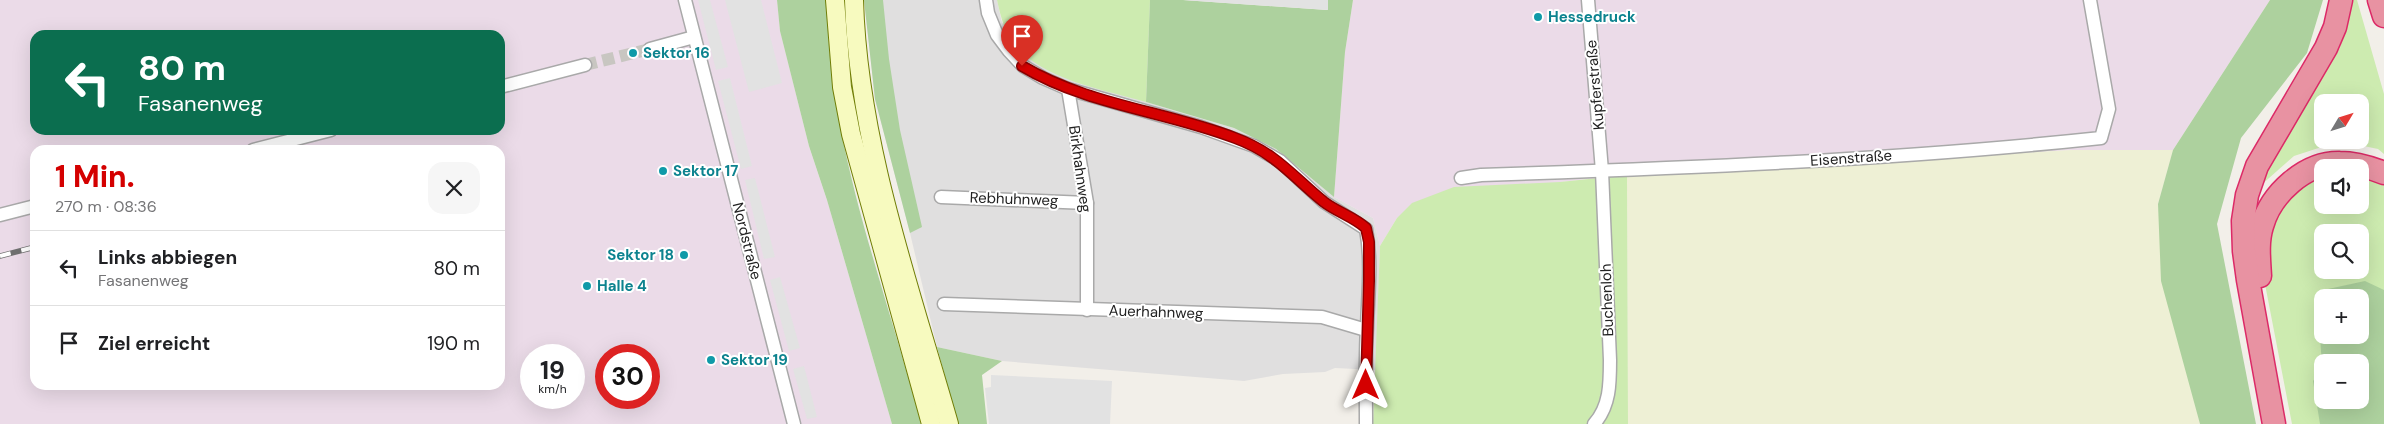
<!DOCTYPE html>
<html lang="de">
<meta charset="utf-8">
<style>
:root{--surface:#fff;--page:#f6f6f6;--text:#202124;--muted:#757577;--line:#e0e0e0;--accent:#d40000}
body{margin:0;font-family:"DM Sans",sans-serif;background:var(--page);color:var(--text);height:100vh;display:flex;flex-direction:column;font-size:19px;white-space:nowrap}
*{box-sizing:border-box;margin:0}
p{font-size:16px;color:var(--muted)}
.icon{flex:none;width:28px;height:28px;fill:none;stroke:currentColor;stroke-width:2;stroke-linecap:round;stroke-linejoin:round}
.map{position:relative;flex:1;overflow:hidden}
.details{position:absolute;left:30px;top:145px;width:475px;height:245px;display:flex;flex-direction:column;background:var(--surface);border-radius:15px;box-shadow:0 5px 20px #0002}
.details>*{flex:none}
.guide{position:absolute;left:30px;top:30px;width:475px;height:105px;border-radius:15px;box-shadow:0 5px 20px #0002;background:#0b6e4f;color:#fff;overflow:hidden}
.needle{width:32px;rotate:52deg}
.buttons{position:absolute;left:2314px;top:94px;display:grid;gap:10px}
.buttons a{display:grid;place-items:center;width:55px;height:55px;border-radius:10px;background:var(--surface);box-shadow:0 5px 20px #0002;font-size:25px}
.speed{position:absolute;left:520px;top:344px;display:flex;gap:10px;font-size:25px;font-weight:700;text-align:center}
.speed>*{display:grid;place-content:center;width:65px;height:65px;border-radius:50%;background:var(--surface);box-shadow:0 5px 20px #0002;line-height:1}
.speed small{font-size:12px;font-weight:400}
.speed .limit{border:8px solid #d22;background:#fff;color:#111}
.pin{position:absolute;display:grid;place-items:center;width:42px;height:42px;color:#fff;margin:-51px -21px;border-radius:50% 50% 50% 0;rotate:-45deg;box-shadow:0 0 5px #0007}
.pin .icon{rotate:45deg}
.me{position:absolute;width:55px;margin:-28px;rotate:0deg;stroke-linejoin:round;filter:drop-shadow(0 0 4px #0008)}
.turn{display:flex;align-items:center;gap:18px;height:105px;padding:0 25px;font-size:22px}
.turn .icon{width:65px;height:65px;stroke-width:2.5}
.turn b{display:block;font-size:35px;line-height:42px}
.round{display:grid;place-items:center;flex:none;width:52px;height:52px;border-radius:15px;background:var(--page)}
.overview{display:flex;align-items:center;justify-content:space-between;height:85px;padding:0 25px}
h1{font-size:30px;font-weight:800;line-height:38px;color:var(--accent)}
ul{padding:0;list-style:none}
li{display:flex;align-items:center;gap:15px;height:75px;padding:0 25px;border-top:1px solid var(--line)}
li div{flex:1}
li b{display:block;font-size:19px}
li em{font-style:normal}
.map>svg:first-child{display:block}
</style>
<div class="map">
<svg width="2384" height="424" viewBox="0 0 2384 424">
<rect width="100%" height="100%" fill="#f2efe9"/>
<path fill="#e0dfdf" d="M864,0h133l5,23 144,79 88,26 42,21 58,48 39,21 7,28 -4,124 -41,-2 -10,4 -42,2 -39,7 -242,-20 -65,-14 -27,-114 -35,-134z"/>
<g fill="#ebdbe8" fill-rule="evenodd">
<path d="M0,0h777l3,31 29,115 18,54 65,224h-892zM35,35h465v95h-465zM35,150h465v235h-465zM531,355h43v43h-43zM606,355h43v43h-43z"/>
<path d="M1353,0h917l-97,150h-101l-445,25 -67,7 -163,36 -17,28 -7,-28 -39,-21 11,-145z"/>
</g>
<path fill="#eef0d5" d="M2072,150h101l-15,54 27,160 15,60h-572l-1,-249z"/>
<g fill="#cdebb0" fill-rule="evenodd">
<path d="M997,0h153l-4,102c-41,-12 -92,-20 -125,-50 -15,-13 -20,-34 -24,-52z"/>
<path d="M2350,0h7l27,94v60l-6,-5 -38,-8 -46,15 -43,38 51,-90 38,-56zM2322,102h38v38h-38z"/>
<path d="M2322,170v35h38v-32l24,10v241h-92l-33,-171 22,-58zM2322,232h38v38h-38zM2322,298h38v37h-38zM2322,362h38v38h-38z"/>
<path d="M1627,175l1,249h-255l7,-178 17,-28 15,-15 42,-16 106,-5z"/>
</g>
<g fill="#add19e">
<path d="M777,0h50c1,146 58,285 94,424h-29l-65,-224 -18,-54 -29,-115z"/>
<path d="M864,0h19l6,59 11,71 22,97 -12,6 -35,-134z"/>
<path d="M1150,0h33l144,10 1,-10h25l-8,52 -11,145 -58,-48 -42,-21 -88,-26z"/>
<path d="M2270,0h53l-16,53 -66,85 -24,86 39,200h-56l-39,-143 -3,-77 15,-54z"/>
<path d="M2365,281l19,9v134h-64l-7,-43 9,-13v32h38v-38h-38v4l-2,-30 2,-3v2h38v-37l-31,-1 -1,-8z"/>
<path d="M937,347l65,14 -20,14 5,49h-29z"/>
</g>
<g fill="#e2e2e2">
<path d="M698,0h12l18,67 -12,3z"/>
<path d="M725,0h36l21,83 -33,9z"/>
<path d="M1183,0h145v10z"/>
<path d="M730,78l22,88 -11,3 -23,-88z"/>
<path d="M755,178l20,79 -11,2 -19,-79z"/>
<path d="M780,277l20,71 -11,3 -19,-71z"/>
<path d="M804,366l13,51 -10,2 -14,-50z"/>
<path d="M991,375l121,6 -2,43h-121l-4,-36 6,-1z"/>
</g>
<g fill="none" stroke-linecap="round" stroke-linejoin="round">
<path stroke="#c8c6c1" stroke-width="12" stroke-dasharray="12 6" stroke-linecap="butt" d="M585,65l65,-16"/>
<g stroke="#a9a9a9" stroke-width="15">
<g id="street">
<path d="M685,0l109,424"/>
<path d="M986,0l2,13 9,22 12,16 14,15 20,12 25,11 133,38 53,19 26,15 44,41 42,27c6,32 2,66 1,99 -2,32 -1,64 -1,96"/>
<path d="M1588,0l14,171 8,189c0,24 0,46 -16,64"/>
<path d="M650,49l44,-12"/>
<path d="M500,87l85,-22"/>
<path d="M1068,89l19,114v107"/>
<path d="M253,150l78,-20"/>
<path d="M1461,178l20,-3c207,-7 414,-15 620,-37l8,-29 -19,-109"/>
<path d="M941,197l146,6"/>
<path d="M0,215l35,-9"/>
<path d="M944,304l378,13 44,13"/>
</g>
</g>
<g stroke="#707d05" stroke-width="20">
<g id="secondary">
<path d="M835,0l7,87 9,47 80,290"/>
<path d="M854,0c4,143 56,287 95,424"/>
</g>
</g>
<g stroke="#dc2a67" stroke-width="25">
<g id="highway">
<path d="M2379,0l5,16"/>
<path d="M2260,276c-1,-17 -3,-34 2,-50 9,-32 43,-64 78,-63 16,0 29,4 44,10"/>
<path d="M2274,424l-26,-144 -4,-29 -1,-30 4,-26 10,-29 69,-118 9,-21 6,-27"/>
</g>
</g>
<use href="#street" stroke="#fff" stroke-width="12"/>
<use href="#secondary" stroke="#f7fabf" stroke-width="18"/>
<use href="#highway" stroke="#e892a2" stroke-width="22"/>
<g stroke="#707070" stroke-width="5.5">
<path id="rail" d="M0,256l35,-9"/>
</g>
<use href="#rail" stroke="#fff" stroke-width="4" stroke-dasharray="11" stroke-linecap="butt"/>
</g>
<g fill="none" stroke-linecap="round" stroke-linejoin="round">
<g stroke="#8a0000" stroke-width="12">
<path id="route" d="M1022,66c65,39 143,45 213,72 41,15 57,38 89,64 13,10 30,15 42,26l3,14v39l-3,104"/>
</g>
<use href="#route" stroke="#d40000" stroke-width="9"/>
</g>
<g fill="#0f9aa8" stroke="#fff" stroke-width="2">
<circle cx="1538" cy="17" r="5"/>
<circle cx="633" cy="53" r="5"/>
<circle cx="663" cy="171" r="5"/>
<circle cx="684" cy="255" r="5"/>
<circle cx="587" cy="286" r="5"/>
<circle cx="711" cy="360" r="5"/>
</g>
<g text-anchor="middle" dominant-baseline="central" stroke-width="4" stroke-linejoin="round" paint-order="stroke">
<g font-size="15" font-weight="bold" fill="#0d838f" stroke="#fff" text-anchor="start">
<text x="1548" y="17">Hessedruck</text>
<text x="643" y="53">Sektor 16</text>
<text x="673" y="171">Sektor 17</text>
<text x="674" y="255" text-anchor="end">Sektor 18</text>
<text x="597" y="286">Halle 4</text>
<text x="721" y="360">Sektor 19</text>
</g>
<g font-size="15" fill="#222" stroke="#fff">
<text transform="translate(1595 85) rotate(-95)">Kupferstraße</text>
<text transform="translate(1851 158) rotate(-4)">Eisenstraße</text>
<text transform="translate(1080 169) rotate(82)">Birkhahnweg</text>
<text transform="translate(1014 199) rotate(2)">Rebhuhnweg</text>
<text transform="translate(747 241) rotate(76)">Nordstraße</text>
<text transform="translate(1607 300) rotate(-92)">Buchenloh</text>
<text transform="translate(1156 312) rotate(2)">Auerhahnweg</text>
</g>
</g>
</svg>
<div class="buttons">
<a><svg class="needle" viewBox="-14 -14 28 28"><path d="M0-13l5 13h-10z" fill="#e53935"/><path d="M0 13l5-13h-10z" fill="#757577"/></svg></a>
<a><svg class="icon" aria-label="sound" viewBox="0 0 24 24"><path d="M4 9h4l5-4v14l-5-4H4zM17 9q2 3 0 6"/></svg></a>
<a><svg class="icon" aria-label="search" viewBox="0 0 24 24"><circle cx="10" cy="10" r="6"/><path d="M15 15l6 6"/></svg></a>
<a>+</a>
<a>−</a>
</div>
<div class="speed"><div>19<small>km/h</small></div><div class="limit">30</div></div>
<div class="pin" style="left:1022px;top:66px;background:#d93025"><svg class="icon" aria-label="arrive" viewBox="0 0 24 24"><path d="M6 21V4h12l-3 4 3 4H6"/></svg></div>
<svg class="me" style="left:1366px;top:385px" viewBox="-20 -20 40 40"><path d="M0-17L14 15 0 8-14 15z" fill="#d40000" stroke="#fff" stroke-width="4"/></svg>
<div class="guide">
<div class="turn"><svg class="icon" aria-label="left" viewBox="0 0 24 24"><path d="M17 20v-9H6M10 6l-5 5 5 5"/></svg><div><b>80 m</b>Fasanenweg</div></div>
</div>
<section class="details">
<div class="overview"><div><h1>1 Min.</h1><p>270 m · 08:36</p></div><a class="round"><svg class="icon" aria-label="close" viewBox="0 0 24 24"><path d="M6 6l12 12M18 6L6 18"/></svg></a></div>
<ul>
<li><svg class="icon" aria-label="left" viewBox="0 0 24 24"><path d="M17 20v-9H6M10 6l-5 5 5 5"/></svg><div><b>Links abbiegen</b><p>Fasanenweg</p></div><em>80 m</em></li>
<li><svg class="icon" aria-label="arrive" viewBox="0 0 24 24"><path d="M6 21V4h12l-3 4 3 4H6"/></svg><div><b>Ziel erreicht</b></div><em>190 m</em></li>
</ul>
</section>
</div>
